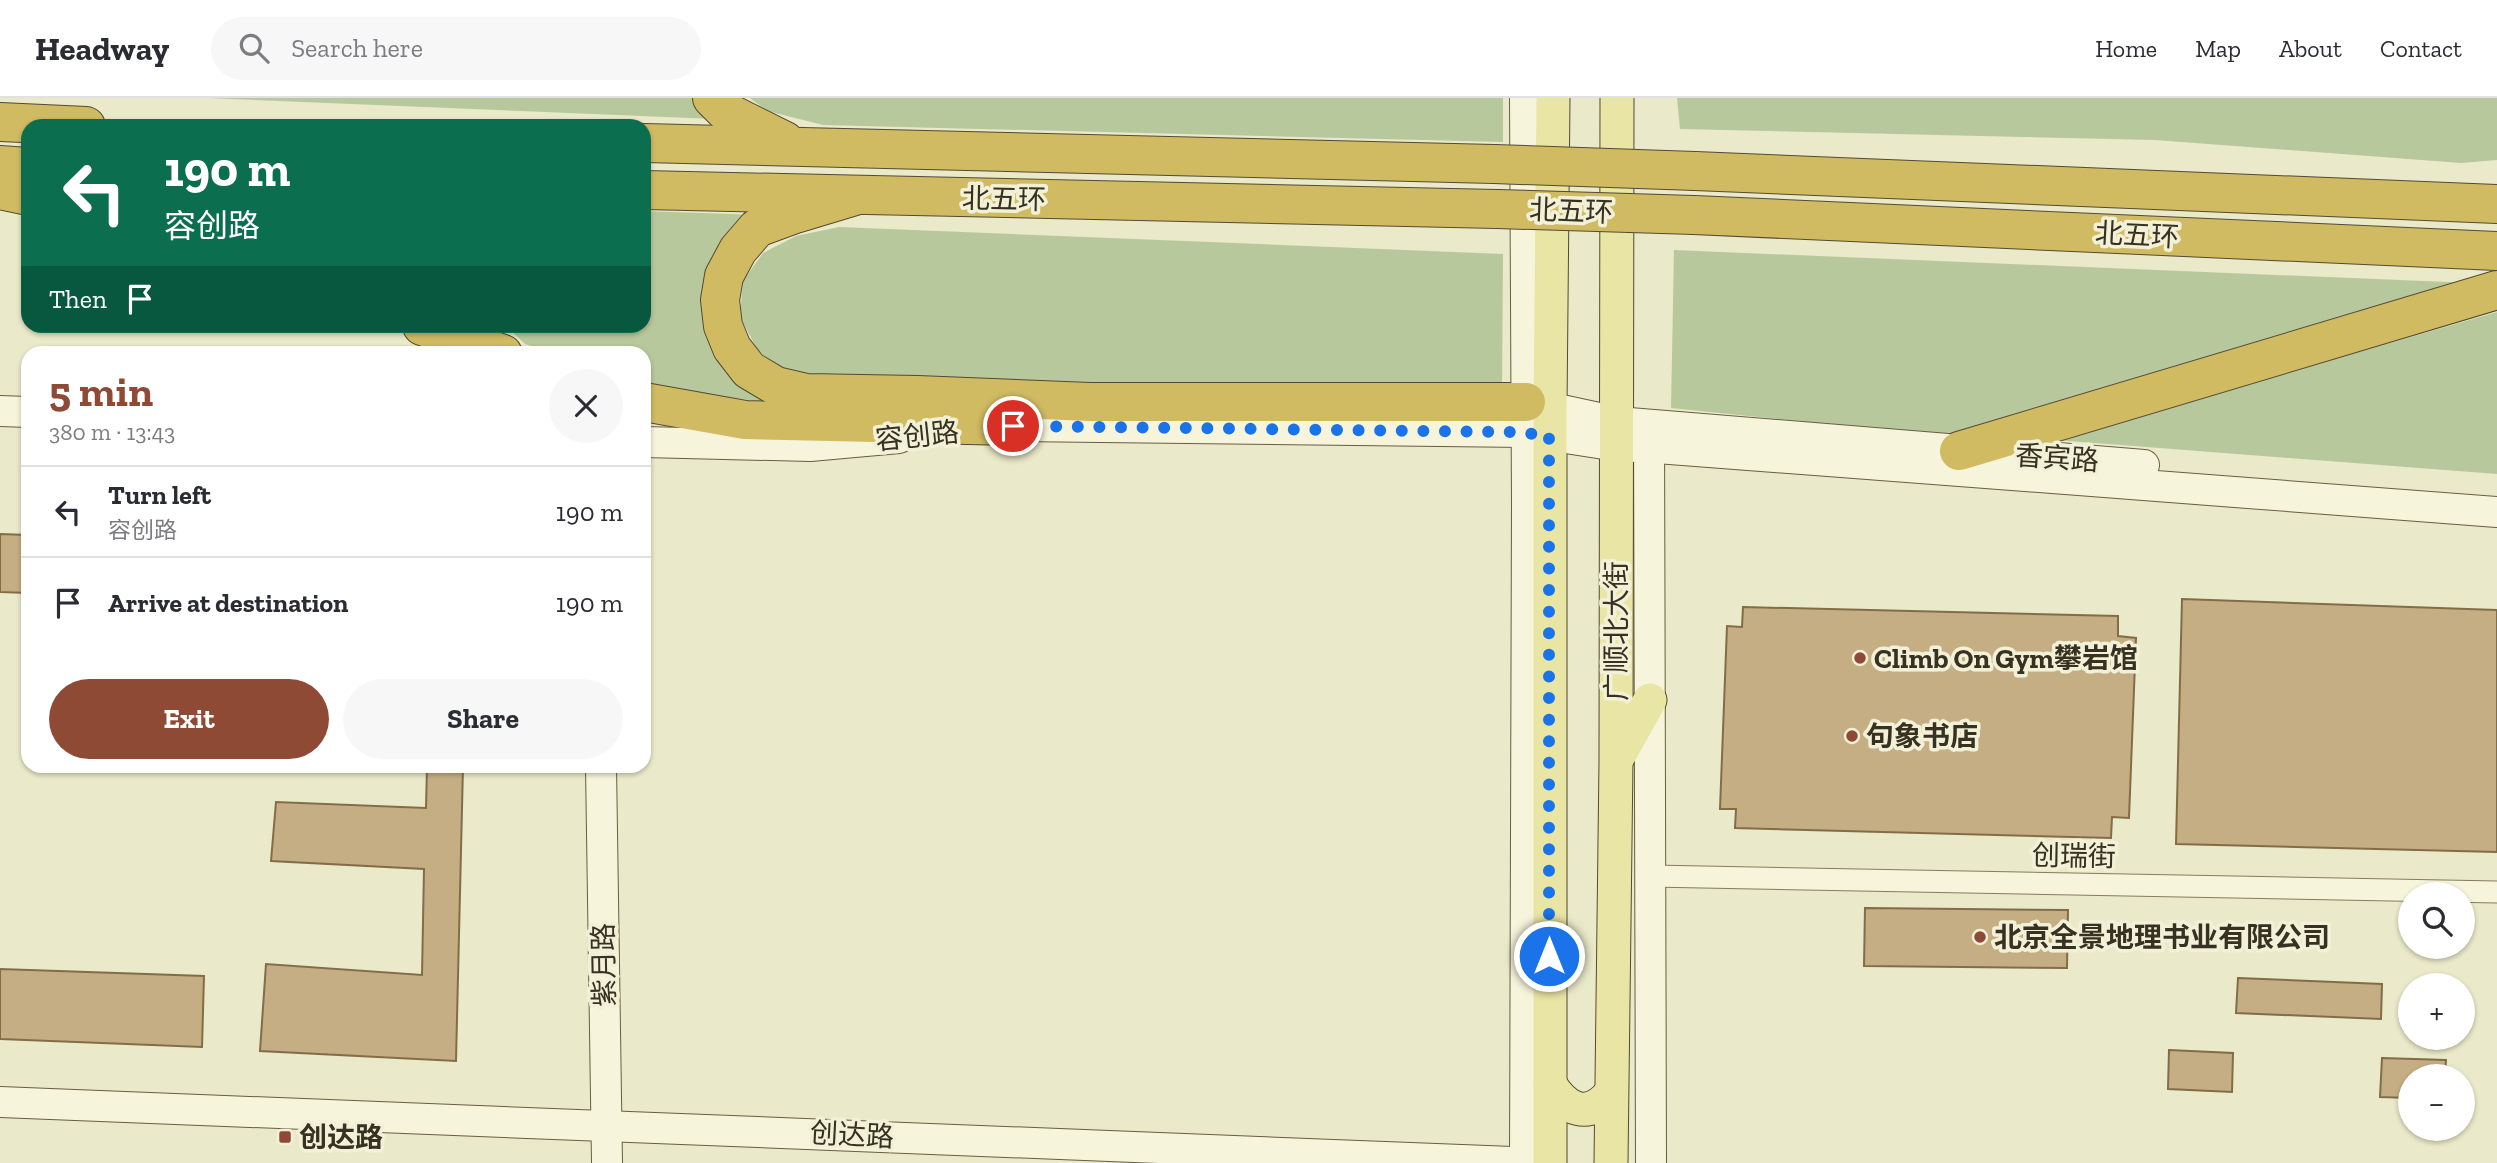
<!DOCTYPE html>
<meta charset="utf-8">
<style>
:root{--surface:#fff;--page:#f7f7f7;--text:#2b2b33;--muted:#7c7c81;--line:#e1e1e2;--accent:#8e4a35}
body{margin:0;font-family:"Zilla Slab","Noto Sans SC",serif;background:var(--page);color:var(--text);height:100vh;display:flex;flex-direction:column;font-size:26px;white-space:nowrap}
*{box-sizing:border-box;margin:0}
p{font-size:23px;color:var(--muted)}
.icon{flex:none;width:38px;height:38px;fill:none;stroke:currentColor;stroke-width:2;stroke-linecap:round;stroke-linejoin:round}
.map{position:relative;flex:1;overflow:hidden}
.drawer{position:absolute;left:21px;top:248px;width:630px;height:427px;display:flex;flex-direction:column;background:var(--surface);border-radius:21px;box-shadow:0 2px 5px #0004}
.drawer>*{flex:none}
.banner{position:absolute;left:21px;top:21px;width:630px;height:214px;border-radius:21px;box-shadow:0 2px 5px #0004;background:#0b6e4f;color:#fff;overflow:hidden}
.controls{position:absolute;left:2398px;top:784px;display:grid;gap:14px}
.controls a{display:grid;place-items:center;width:77px;height:77px;border-radius:50%;background:var(--surface);box-shadow:0 2px 5px #0004;font-size:35px}
.pin{position:absolute;display:grid;place-items:center;width:60px;height:60px;color:#fff;margin:-30px;border:4px solid #fff;border-radius:50%;box-shadow:0 2px 7px #0007}
.me{position:absolute;width:77px;margin:-38px;rotate:0deg;stroke-linejoin:round;filter:drop-shadow(0 0 5px #0008)}
.turn{display:flex;align-items:center;gap:24px;height:147px;padding:0 28px;font-size:32px}
.turn .icon{width:91px;height:91px;stroke-width:2.5}
.turn b{display:block;font-size:49px;line-height:60px}
.then{display:flex;align-items:center;height:66px;padding:0 28px;background:#0003;gap:14px;font-size:26px}
.round{display:grid;place-items:center;flex:none;width:74px;height:74px;border-radius:37px;background:var(--page)}
.headline{display:flex;align-items:center;justify-content:space-between;height:119px;padding:0 28px}
h1{font-size:42px;font-weight:800;line-height:52px;color:var(--accent)}
.cta{display:flex;gap:14px;margin-top:auto;padding:14px 28px}
.cta a{flex:1;height:80px;border-radius:42px;background:var(--accent);color:#fff;font-size:28px;font-weight:800;line-height:80px;text-align:center}
.cta a+a{background:var(--page);color:var(--text)}
ul{padding:0;list-style:none}
li{display:flex;align-items:center;gap:21px;height:91px;padding:0 28px;border-top:2px solid var(--line)}
li div{flex:1}
li b{display:block;font-size:26px}
li em{font-style:normal}
header{display:flex;align-items:center;gap:42px;box-sizing:border-box;height:98px;padding:0 35px;background:var(--surface);border-bottom:2px solid var(--line)}
header strong{font-size:33px}
nav{display:flex;gap:38px;margin-inline-start:auto;font-size:24px}
.search{width:490px;height:63px;background:var(--page);display:flex;align-items:center;gap:18px;box-sizing:border-box;padding:0 24px;border-radius:38px;color:var(--muted);font-size:26px}
.map>svg:first-child{display:block}
</style>
<header>
<strong>Headway</strong>
<div class="search"><svg class="icon" aria-label="search" viewBox="0 0 24 24"><circle cx="10" cy="10" r="6"/><path d="M15 15l6 6"/></svg>Search here</div>
<nav><a>Home</a><a>Map</a><a>About</a><a>Contact</a></nav>
</header>
<div class="map">
<svg width="2497" height="1065" viewBox="0 0 2497 1065">
<rect width="100%" height="100%" fill="#eae9c9"/>
<g fill="#b8c89d">
<path d="M207,0h486l21,21z"/>
<path d="M750,0h753v44l-680,-17 -56,-14z"/>
<path d="M1677,0h820v62l-36,3 -306,-23 -475,-11z"/>
<path d="M644,113l117,4 -48,60 62,128 -92,-11 -39,-9v-29l-91,-1 -28,-9 -19,-18h138z"/>
<path d="M839,129l664,27 -1,135 -676,-6 -46,-12 -23,-22 -17,-32 3,-36 20,-28 33,-17z"/>
<path d="M1674,152l798,33 -520,154 -281,-29z"/>
<path d="M2497,214v162l-441,-34z"/>
</g>
<g fill="#c5ae83" stroke="#826d47" stroke-width="2">
<path d="M0,436l28,1v58l-28,-1z"/>
<path d="M2182,501l315,11v242l-321,-8z"/>
<path d="M1743,509l375,9v20l18,2 -7,180 -17,-1 -1,21 -376,-10 1,-19h-16l7,-183 15,1z"/>
<path d="M427,668h36l-7,295 -196,-10 6,-87 156,11 2,-106 -153,-8 5,-59 150,6z"/>
<path d="M1865,810l203,2 -1,58 -203,-2z"/>
<path d="M0,871l204,7 -2,71 -202,-8z"/>
<path d="M2238,880l144,6 -1,35 -145,-6z"/>
<path d="M2169,952l64,3 -1,39 -64,-3z"/>
<path d="M2382,960l64,2 -1,16h-35v22l-30,-1z"/>
</g>
<g fill="none" stroke-linecap="round" stroke-linejoin="round">
<g stroke="#857c5f" stroke-width="23">
<path id="street" d="M1651,778l846,16"/>
</g>
<g stroke="#675e42" stroke-width="32">
<g id="secondary">
<path d="M1529,305l88,19 527,43"/>
<path d="M0,313l28,1"/>
<path d="M993,330l20,-2 514,6 90,14 40,2 840,64"/>
<path d="M1649,330l2,735"/>
<path d="M644,344l166,4 89,-8"/>
<path d="M601,668l6,397"/>
<path d="M0,1004l1537,61"/>
<path d="M1525,1065l2,-659 -2,-406"/>
</g>
</g>
<g stroke="#534a33" stroke-width="35">
<g id="primary">
<path d="M1617,661l33,-59"/>
<path d="M1550,986c16,26 38,36 60,10"/>
<path d="M1550,1065v-755l3,-310"/>
<path d="M1611,1065l5,-402 1,-663"/>
</g>
</g>
<g stroke="#534a33" stroke-width="40">
<g id="highway">
<path d="M712,0l13,13 60,30"/>
<path d="M0,24l86,4"/>
<path d="M644,45l850,21"/>
<path d="M0,67l28,2"/>
<path d="M1695,73l802,33"/>
<path d="M0,92l28,6"/>
<path d="M644,92l853,19"/>
<path d="M858,97l-63,19 -38,14 -19,22 -14,26 -4,24 3,26 9,22 17,22 27,16 30,7 111,2 173,7h436"/>
<path d="M1694,117l803,36"/>
<path d="M422,228l81,28"/>
<path d="M644,304l101,18 268,6"/>
<path d="M1959,353l538,-161"/>
</g>
</g>
<use href="#street" stroke="#f6f4db" stroke-width="21"/>
<use href="#secondary" stroke="#f6f4db" stroke-width="30"/>
<use href="#primary" stroke="#e9e5a5" stroke-width="33"/>
<use href="#highway" stroke="#d0bb63" stroke-width="38"/>
<g stroke="#534a33" stroke-width="40" stroke-linecap="butt">
<g id="highway-bridge">
<path d="M1494,66l201,7"/>
<path d="M1497,111l197,6"/>
</g>
</g>
<use href="#highway-bridge" stroke="#d0bb63" stroke-width="38"/>
</g>
<g fill="none" stroke-linecap="round" stroke-linejoin="round">
<path stroke="#1a73e8" stroke-width="12" stroke-dasharray="0 21.6" d="M1013,328l496,6 40,3v521"/>
</g>
<g fill="#8e4a35" stroke="#f2f1d8" stroke-width="2.5">
<circle cx="1860" cy="560" r="7"/>
<circle cx="1852" cy="638" r="7"/>
<circle cx="1980" cy="839" r="7"/>
<rect x="278" y="1032" width="14" height="14" rx="3.5"/>
</g>
<g text-anchor="middle" dominant-baseline="central" stroke-width="7" stroke-linejoin="round" paint-order="stroke">
<g font-size="28" fill="#373121" stroke="#f2f1d8">
<text transform="translate(1004 101) rotate(1)">北五环</text>
<text transform="translate(1571 113) rotate(2)">北五环</text>
<text transform="translate(2137 137) rotate(3)">北五环</text>
<text transform="translate(917 338) rotate(-6)">容创路</text>
<text transform="translate(2057 360) rotate(4)">香宾路</text>
<text transform="translate(1616 533) rotate(-90)">广顺北大街</text>
<text transform="translate(2074 758) rotate(1)">创瑞街</text>
<text transform="translate(604 867) rotate(-91)">紫月路</text>
<text transform="translate(852 1037) rotate(3)">创达路</text>
</g>
<g font-size="28" font-weight="bold" fill="#373121" stroke="#f2f1d8" text-anchor="start">
<text x="1874" y="560">Climb On Gym攀岩馆</text>
<text x="1866" y="638">句象书店</text>
<text x="1994" y="839">北京全景地理书业有限公司</text>
<text x="299" y="1039">创达路</text>
</g>
</g>
</svg>
<div class="controls">
<a><svg class="icon" aria-label="search" viewBox="0 0 24 24"><circle cx="10" cy="10" r="6"/><path d="M15 15l6 6"/></svg></a>
<a>+</a>
<a>−</a>
</div>
<div class="pin" style="left:1013px;top:328px;background:#d93025"><svg class="icon" aria-label="arrive" viewBox="0 0 24 24"><path d="M6 21V4h12l-3 4 3 4H6"/></svg></div>
<svg class="me" style="left:1549px;top:858px" viewBox="-20 -20 40 40"><circle r="17" fill="#1a73e8" stroke="#fff" stroke-width="3"/><path d="M0-11L8 9 0 5-8 9z" fill="#fff"/></svg>
<div class="banner">
<div class="turn"><svg class="icon" aria-label="left" viewBox="0 0 24 24"><path d="M17 20v-9H6M10 6l-5 5 5 5"/></svg><div><b>190 m</b>容创路</div></div>
<div class="then">Then<svg class="icon" aria-label="arrive" viewBox="0 0 24 24"><path d="M6 21V4h12l-3 4 3 4H6"/></svg></div>
</div>
<section class="drawer">
<div class="headline"><div><h1>5 min</h1><p>380 m · 13:43</p></div><a class="round"><svg class="icon" aria-label="close" viewBox="0 0 24 24"><path d="M6 6l12 12M18 6L6 18"/></svg></a></div>
<ul>
<li><svg class="icon" aria-label="left" viewBox="0 0 24 24"><path d="M17 20v-9H6M10 6l-5 5 5 5"/></svg><div><b>Turn left</b><p>容创路</p></div><em>190 m</em></li>
<li><svg class="icon" aria-label="arrive" viewBox="0 0 24 24"><path d="M6 21V4h12l-3 4 3 4H6"/></svg><div><b>Arrive at destination</b></div><em>190 m</em></li>
</ul>
<div class="cta"><a>Exit</a><a>Share</a></div>
</section>
</div>
